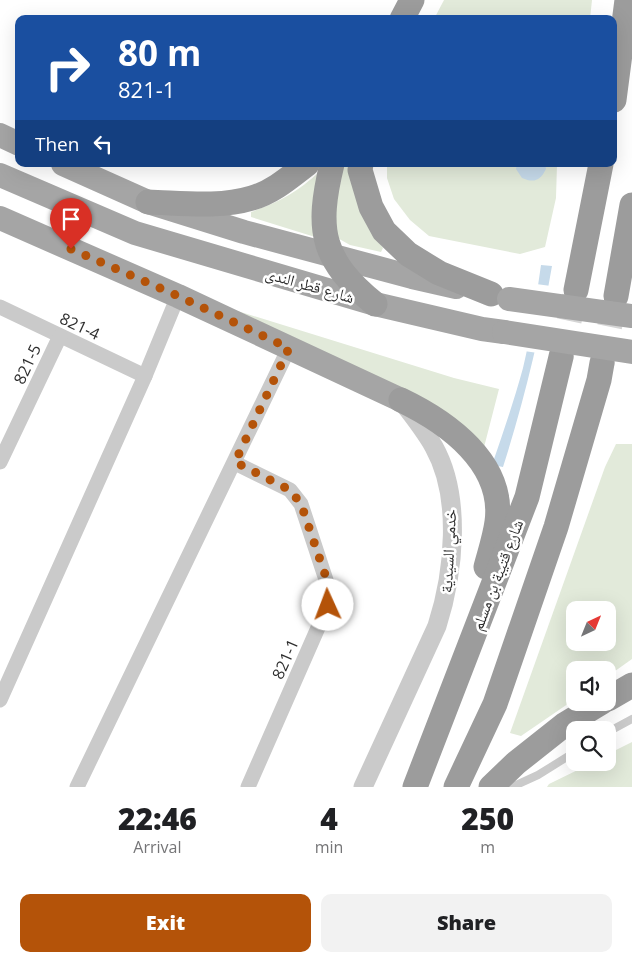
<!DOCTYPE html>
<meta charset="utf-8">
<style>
:root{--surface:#fff;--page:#f2f2f2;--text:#202124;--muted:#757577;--accent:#b45309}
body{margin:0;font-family:"Open Sans","Noto Naskh Arabic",sans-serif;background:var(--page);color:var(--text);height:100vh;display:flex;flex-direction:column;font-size:19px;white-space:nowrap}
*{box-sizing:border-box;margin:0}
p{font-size:16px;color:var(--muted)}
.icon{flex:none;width:28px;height:28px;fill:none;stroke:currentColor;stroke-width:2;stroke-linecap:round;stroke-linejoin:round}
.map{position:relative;height:787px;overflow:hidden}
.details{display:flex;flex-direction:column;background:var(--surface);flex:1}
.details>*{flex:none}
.banner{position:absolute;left:15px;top:15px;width:602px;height:152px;border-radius:10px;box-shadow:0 5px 20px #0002;background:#1a4fa0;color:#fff;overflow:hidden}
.needle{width:32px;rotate:43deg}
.fabs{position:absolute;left:566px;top:601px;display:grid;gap:10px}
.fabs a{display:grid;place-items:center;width:50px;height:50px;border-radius:10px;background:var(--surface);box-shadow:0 5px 20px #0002;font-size:25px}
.pin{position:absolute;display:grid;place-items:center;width:42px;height:42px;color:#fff;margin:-51px -21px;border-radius:50% 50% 50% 0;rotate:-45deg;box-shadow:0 0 5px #0007}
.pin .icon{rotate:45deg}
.me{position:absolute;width:55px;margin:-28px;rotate:358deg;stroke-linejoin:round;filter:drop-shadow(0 0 4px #0008)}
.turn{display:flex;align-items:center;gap:18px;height:105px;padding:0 20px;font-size:22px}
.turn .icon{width:65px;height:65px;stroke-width:2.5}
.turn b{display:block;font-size:35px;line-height:42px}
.then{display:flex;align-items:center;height:48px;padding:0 20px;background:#0003;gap:10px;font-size:19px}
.eta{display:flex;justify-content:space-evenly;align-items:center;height:85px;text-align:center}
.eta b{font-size:30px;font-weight:800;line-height:35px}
.action{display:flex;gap:10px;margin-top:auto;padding:10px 20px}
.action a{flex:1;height:58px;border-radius:10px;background:var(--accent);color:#fff;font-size:20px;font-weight:800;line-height:58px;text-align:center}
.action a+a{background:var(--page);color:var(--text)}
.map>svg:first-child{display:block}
</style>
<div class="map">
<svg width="632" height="787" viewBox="0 0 632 787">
<rect width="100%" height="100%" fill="#fff"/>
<g fill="#e2eada" fill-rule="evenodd">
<path d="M444,0h148l-2,19h-156z"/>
<path d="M342,164h13l5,40 7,21 16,23 -2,4 -31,-7 -16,-9 -1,-25z"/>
<path d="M387,164h170l-1,34 -11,49 -25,7 -91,-18 -19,-16 -16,-21 -7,-21z"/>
<path d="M320,171l-5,66 -64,-20v-5c28,-10 47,-20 69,-41z"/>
<path d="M215,304l239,74 45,11 -17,66z"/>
<path d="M616,444h16v215l-24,17v-6h-33v29l-54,37 -11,-3 95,-266zM575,610h33v32h-33z"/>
<path d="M632,742v45h-85l2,-3 43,-21 16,-1v-8z"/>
</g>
<g fill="#c6daea">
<path d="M517,164h28l1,5c-6,12 -12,14 -24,9l-6,-9z"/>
<path d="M541,265l11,1c-12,69 -28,135 -49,201l-11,-2c11,-32 22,-64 31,-97 8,-33 13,-68 18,-103z"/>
<path d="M608,613l6,5 2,10 -5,9 -3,1z"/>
</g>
<path fill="#fff" d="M536,284l15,2 -13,67 -14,-2z"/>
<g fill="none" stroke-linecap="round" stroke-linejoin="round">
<g stroke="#d5d5d5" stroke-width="25" stroke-dasharray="25 12" stroke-linecap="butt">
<path d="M561,357l15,-67"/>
<path d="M602,363l14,-67"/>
</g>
<g stroke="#cacaca" stroke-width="8">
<path d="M608,732l24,-13"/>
<path d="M512,787l26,-12 37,-23"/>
</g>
<g stroke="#cacaca" stroke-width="15">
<path d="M0,307l145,69"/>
<path d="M0,462l60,-126"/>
<path d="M235,463l55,27 11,14 28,85 -1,16 -80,182"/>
<path d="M0,700l145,-324 33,-80"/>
<path d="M77,787l212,-439"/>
</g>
<path stroke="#cacaca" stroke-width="19" d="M363,787l74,-161c17,-53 25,-129 -3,-179 -9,-16 -20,-30 -31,-44"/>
<g stroke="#a5a5a5" stroke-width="24">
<path d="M0,135l19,9"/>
<path d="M63,164l85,38 96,30 168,45 44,10"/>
<path d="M0,175l135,58 240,71 107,25 22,3"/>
<path d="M0,218l178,78 223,104"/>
</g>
<g stroke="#9c9c9c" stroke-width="25">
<path d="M402,19l10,-19"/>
<path d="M614,100l13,-100"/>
<path d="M332,164c-16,66 -11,96 43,140"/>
<path d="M361,164l-1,6 11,37 13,24 24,23 31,19 52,21"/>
<path d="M148,202c34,1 71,6 104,-4 21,-6 38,-21 55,-34"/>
<path d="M576,290l25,-126"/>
<path d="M616,296l16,-91"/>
<path d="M401,400c46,22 104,63 96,122 -2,15 -7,30 -11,45"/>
<path d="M608,699l24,-14"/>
<path d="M415,787l112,-290 34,-140"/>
<path d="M456,787l39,-83 61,-177 43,-147 3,-17"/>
<path d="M491,787l25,-24 48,-38 38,-23"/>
</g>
<g stroke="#a5a5a5" stroke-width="24">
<path d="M509,299l123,17"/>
<path d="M504,332l128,20"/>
</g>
</g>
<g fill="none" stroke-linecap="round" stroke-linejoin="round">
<path stroke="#b45309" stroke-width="9" stroke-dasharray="0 16.2" d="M71,249l107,47 111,52 -54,114 55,28 11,14 29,85 -2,16"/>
</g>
<g text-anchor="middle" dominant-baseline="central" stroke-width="5" stroke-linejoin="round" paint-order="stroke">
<g font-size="16" fill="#2d2d2d" stroke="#fff">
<text transform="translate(310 285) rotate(16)">شارع قطر الندى</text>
<text transform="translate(80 326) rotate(25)">821-4</text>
<text transform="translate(27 364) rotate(-65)">821-5</text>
<text transform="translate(448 551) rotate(-87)">خدمي السيدية</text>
<text transform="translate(497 575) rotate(-69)">شارع قتيبة بن مسلم</text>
<text transform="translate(285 659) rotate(-66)">821-1</text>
</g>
</g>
</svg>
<div class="fabs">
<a><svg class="needle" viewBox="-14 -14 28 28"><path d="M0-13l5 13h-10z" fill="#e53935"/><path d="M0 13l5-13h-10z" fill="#757577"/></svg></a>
<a><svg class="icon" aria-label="sound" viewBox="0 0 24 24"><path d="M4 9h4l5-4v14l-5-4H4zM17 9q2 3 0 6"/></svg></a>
<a><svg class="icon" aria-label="search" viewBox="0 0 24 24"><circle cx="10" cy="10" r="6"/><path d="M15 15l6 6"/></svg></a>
</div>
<div class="pin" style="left:71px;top:249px;background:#d93025"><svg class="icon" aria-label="arrive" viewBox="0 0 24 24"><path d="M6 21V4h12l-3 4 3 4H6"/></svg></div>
<svg class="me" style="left:328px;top:605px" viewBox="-20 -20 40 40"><circle r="19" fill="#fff"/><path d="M0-13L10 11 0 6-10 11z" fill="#b45309"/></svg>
<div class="banner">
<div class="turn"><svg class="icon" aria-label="right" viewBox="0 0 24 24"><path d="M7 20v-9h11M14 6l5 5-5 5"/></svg><div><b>80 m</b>821-1</div></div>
<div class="then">Then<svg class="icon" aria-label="left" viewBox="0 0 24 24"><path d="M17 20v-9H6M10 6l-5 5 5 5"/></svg></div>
</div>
</div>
<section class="details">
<div class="eta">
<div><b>22:46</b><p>Arrival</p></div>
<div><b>4</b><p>min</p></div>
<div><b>250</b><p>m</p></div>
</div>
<div class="action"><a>Exit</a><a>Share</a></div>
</section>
